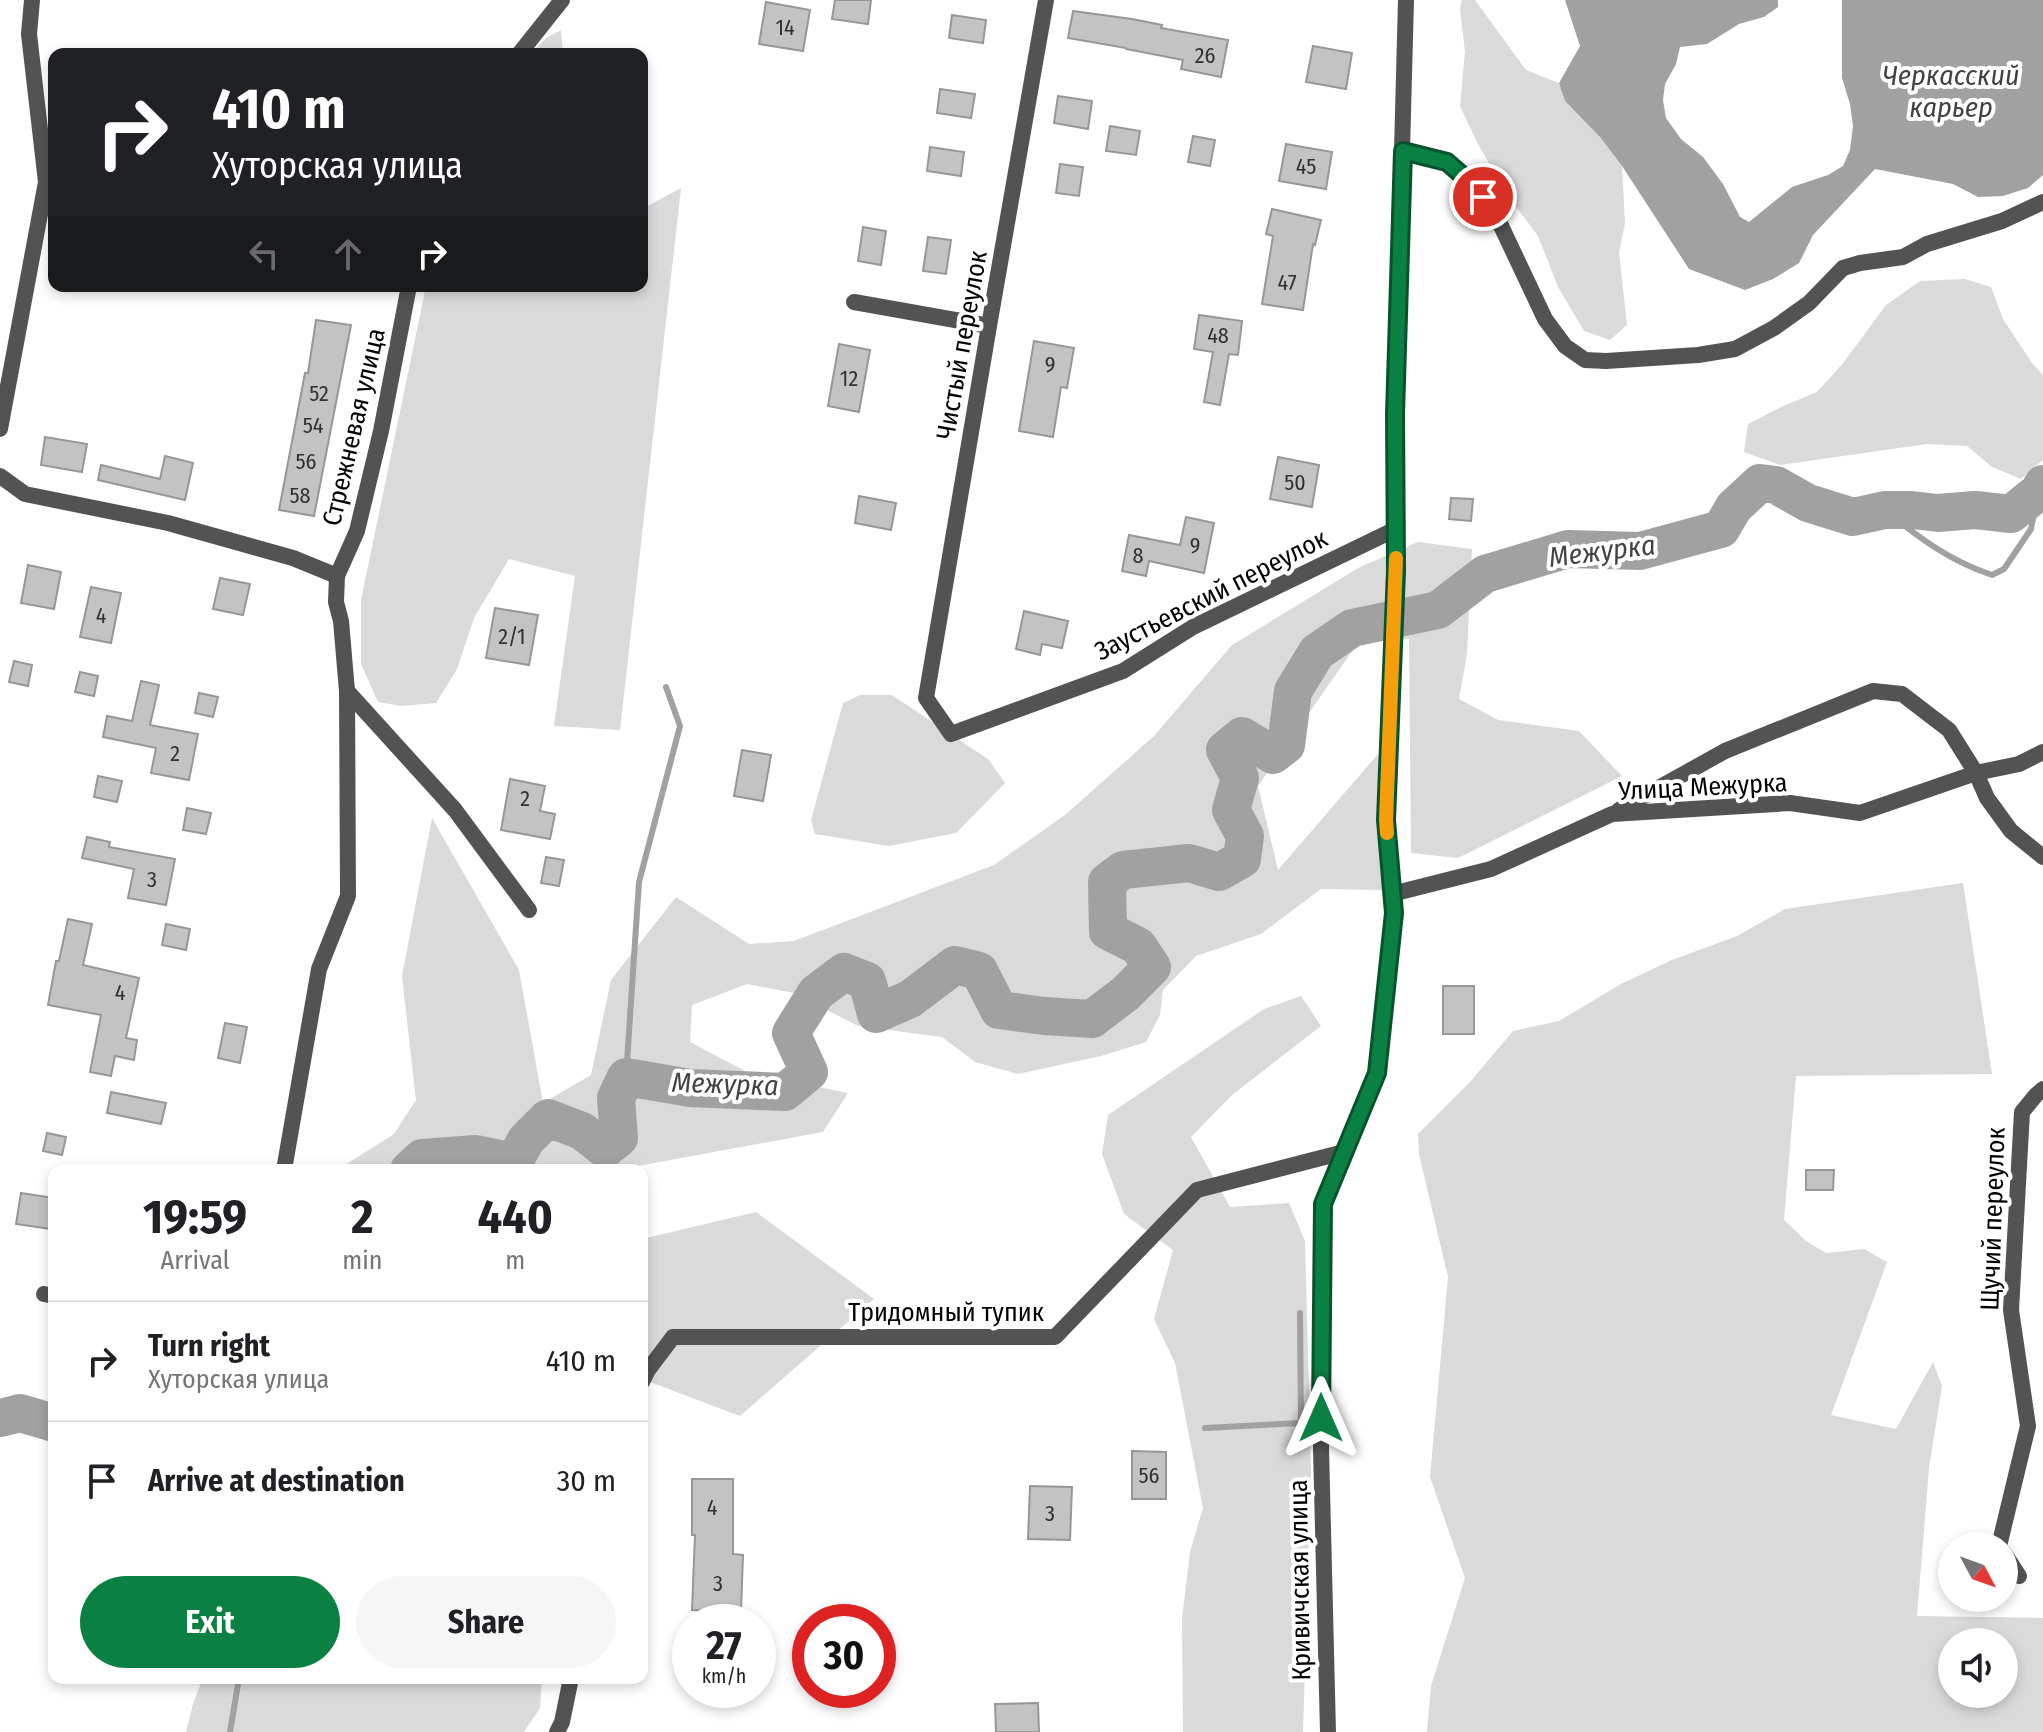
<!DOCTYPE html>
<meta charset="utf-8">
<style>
:root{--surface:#fff;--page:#f6f6f6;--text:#202124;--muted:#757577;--line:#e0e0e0;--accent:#0b8043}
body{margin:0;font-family:"Fira Sans Condensed",sans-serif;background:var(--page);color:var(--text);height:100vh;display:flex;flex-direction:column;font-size:30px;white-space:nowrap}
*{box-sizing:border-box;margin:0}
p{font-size:26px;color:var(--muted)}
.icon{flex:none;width:44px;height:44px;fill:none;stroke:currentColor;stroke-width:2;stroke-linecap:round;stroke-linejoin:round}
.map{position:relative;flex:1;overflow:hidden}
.details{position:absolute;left:48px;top:1164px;width:600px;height:520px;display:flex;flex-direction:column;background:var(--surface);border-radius:16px;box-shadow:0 4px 12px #0003}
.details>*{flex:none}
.banner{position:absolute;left:48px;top:48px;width:600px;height:244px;border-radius:16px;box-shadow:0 4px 12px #0003;background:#202124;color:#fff;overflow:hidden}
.needle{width:52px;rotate:131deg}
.fabs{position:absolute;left:1938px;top:1532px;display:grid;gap:16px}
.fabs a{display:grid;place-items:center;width:80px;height:80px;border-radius:50%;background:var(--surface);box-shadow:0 4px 12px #0003;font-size:40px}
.speed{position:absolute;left:672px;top:1604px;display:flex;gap:16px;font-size:40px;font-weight:700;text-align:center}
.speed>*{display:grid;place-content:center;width:104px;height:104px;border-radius:50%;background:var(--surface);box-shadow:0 4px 12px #0003;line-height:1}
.speed small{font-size:20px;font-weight:400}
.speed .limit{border:12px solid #d22;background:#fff;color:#111}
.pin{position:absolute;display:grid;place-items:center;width:68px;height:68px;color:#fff;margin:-34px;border:4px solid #fff;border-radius:50%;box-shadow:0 2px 8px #0007}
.me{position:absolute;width:88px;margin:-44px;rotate:0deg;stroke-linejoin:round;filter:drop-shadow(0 0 6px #0008)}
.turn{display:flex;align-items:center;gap:28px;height:168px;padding:0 32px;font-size:36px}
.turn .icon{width:104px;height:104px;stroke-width:2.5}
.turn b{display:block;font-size:56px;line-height:68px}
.lanes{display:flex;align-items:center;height:76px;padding:0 32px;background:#0003;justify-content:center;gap:40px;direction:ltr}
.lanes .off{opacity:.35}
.eta{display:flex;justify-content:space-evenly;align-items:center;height:136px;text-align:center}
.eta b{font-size:48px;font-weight:700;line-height:56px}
.button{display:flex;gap:16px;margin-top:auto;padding:16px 32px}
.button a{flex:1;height:92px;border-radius:48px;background:var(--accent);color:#fff;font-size:32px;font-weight:700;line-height:92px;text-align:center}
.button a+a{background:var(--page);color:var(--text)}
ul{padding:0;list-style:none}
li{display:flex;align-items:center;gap:24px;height:120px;padding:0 32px;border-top:2px solid var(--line)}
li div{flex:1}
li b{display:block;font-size:30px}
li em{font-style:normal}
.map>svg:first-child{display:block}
</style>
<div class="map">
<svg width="2043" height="1732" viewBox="0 0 2043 1732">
<rect width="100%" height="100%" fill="#fff"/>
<g fill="#dadada" fill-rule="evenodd">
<path d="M1462,0h13l51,70 33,13 6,18 35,36 22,29 3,57 -6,30 8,72 -17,15 -26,-9 -26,-44 -20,-51 -33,-44 -28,-50 -17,-36 5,-54 -5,-43z"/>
<path d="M561,30l2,24h-32l15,-16z"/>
<path d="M681,188l-61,542 -66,-4 21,-150 -66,-17 -35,59 -17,51 -21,34 -35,3 -23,-4 -17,-38v-64l65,-314h216v-77z"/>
<path d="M1965,279l26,8 12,32 29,44 11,12v85l-22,19 -29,-12 -25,-21 -40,-2 -147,21 -36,-13 4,-28 33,-17 36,-15 27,-30 42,-57 34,-24z"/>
<path d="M1418,542l54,7 -5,105 -8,45 39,21 81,11 43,45 -164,82 -47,-5 -2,-214 -47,-2 -104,149 20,84 100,-116 7,136 -64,-1 -60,45 -65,22 -33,34 -3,25 -14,27 -45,14 -83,18 -43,-12 -33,-25 -84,-11 -64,-33 -47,-9 -55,21 -2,37 59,31 99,20 -25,39 -185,34 -3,4h-294l-1,-2 54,-34 22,-34 -14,-124 30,-158 87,152 24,133 48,-28 20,-95 65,-83 73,47 45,-3 200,-76 71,-50 89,-79 78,-91 128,-78z"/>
<path d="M860,695h32l96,64 17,24 -49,50 -67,13 -74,-12 -4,-14 32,-117z"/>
<path d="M1963,883l29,191 -196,2 -12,144 22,21 20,12 38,-4 23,13 -56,153 65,14 37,-67 9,24 -13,82 -12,148 126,2v114h-616l4,-46 34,-108 -35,-101 18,-200 -29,-123 -1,-20 52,-52 43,-51 46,-10 62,-37 51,-24 65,-24 48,-27zM2004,1642v52h-52v-52z"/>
<path d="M1301,996l20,30 -89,69 -41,42 39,70 59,-4 16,38 6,228 -8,263h-120l-1,-113 8,-67 13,-44 -28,-145 -21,-44 19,-69 -49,-36 -22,-60 6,-39 156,-106z"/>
<path d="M756,1212l118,87 -134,117 -98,-37v-140z"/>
<path d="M203,1678h339l-2,30 -16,24h-338l7,-28z"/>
</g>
<path fill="#a1a1a1" d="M1565,0h213v7l-14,10 -25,7 -32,20 -27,3 -4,17 -11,20 -2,16 3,18 15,21 22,18 20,27 17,33 9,5 43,-35 36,-12 15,-9 7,-16 3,-24 -3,-22 -8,-26v-78h201v175l-15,13 -25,8 -25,1 -25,-13 -78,-15 -62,66 -14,28 -26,16 -28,11 -56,-21 -67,-103 -22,-29 -35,-36 -6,-18 21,-37z"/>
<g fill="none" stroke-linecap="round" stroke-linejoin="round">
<g stroke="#a1a1a1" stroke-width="6">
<path d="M1885,510c34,28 65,51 107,65l12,-6 27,-40 7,-37"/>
<path d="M626,1077l13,-195 41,-156 -14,-39"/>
<path d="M1205,1428l96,-5 -1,-110"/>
<path d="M230,1732l9,-54"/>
</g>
<g stroke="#a1a1a1" stroke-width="38">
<path d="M409,1170l13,-12 54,-4 38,8 12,-22 22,-22 34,13 23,18 14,-11 -3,-40 10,-21 64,11 95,4 24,-20 -18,-39 25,-40 28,-21 23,9 9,33 34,-15 45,-34 24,6 20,39 45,6 48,3 33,-25 27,-27 -14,-21 -30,-15 -1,-49 16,-12 66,-7 30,9 23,-13 3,-23 -14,-26 9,-32 -15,-28 17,-14 31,19 13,-10 7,-54 24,-39 35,-24 86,-18 47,-36 83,-25 72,2 81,-22 13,-22 26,-24 16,2 32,18 45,14 32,-7h27l26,3 37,-3 36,4 27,-22 5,-8"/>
<path d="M0,1418l20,-5 34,10"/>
</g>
</g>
<g fill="#c3c3c3" stroke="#979797" stroke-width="2">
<path d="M835,0h36l-3,24 -36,-5z"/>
<path d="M766,2l44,8 -7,41 -44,-7z"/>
<path d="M1073,11l59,8 30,6 -1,3 67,12 -7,37 -40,-8 2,-9 -57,-11v-1l-58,-10z"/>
<path d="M952,15l34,5 -3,23 -34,-5z"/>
<path d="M1313,46l39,7 -6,36 -40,-7z"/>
<path d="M940,89l35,5 -4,24 -34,-5z"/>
<path d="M1058,96l34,5 -4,28 -34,-6z"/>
<path d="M1110,126l30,5 -4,24 -30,-4z"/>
<path d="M1193,136l22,4 -5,26 -22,-4z"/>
<path d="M1286,144l46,8 -6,37 -47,-8z"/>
<path d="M930,147l34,5 -3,24 -34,-5z"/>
<path d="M1060,164l23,3 -4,29 -23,-3z"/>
<path d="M1272,209l49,11 -6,25 -2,-1 -10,66 -41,-6 11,-68 -7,-2z"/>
<path d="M863,227l23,4 -5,34 -23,-4z"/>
<path d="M928,237l23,3 -5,34 -23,-3z"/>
<path d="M1199,315l43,6 -4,34 -9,-1 -9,51 -16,-3 9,-50 -19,-3z"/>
<path d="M316,320l35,5 -37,191 -35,-6 26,-137h3z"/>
<path d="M1034,341l40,7 -7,40 -6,-1 -8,50 -34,-6z"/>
<path d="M839,344l31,6 -11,62 -31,-6z"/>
<path d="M45,437l42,7 -5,28 -41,-7z"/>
<path d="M165,456l28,7 -8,37 -87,-20 3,-15 59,14z"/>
<path d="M1278,457l41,8 -7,42 -42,-8z"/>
<path d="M859,496l37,7 -5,27 -36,-7z"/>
<path d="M1451,498l22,1 -2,22 -22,-2z"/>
<path d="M1186,517l28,6 -10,50 -55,-12 -3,15 -24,-5 7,-36 51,10z"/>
<path d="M28,565l33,7 -7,37 -33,-6z"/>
<path d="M220,578l30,6 -7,31 -30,-6z"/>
<path d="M91,587l30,6 -10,50 -31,-6z"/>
<path d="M495,608l43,7 -9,50 -43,-7z"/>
<path d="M1024,611l44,10 -6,27 -20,-4 -2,11 -24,-6z"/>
<path d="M14,661l18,4 -4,21 -19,-4z"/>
<path d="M80,672l18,4 -4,20 -19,-4z"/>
<path d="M141,681l18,4 -9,40 48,9 -9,46 -38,-7 5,-25 -53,-11 4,-21 25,5z"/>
<path d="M199,693l19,4 -5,20 -18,-4z"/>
<path d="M742,750l29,5 -8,46 -29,-5z"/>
<path d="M98,776l24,5 -5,21 -23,-5z"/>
<path d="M510,779l35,7 -5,25 15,3 -5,25 -49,-9z"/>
<path d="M187,808l24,5 -5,21 -23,-4z"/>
<path d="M87,837l23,5 -1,5 66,12 -9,46 -38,-7 6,-29 -52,-11z"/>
<path d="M546,857l18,3 -5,26 -18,-3z"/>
<path d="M68,919l24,5 -9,41 56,13 -13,60 11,2 -3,20 -19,-4 -4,20 -21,-4 11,-57 -53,-10 8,-44h3z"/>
<path d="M166,924l24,5 -4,21 -24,-5z"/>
<rect x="1443" y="986" width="31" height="48"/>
<path d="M225,1023l22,4 -7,36 -22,-5z"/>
<path d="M111,1092l55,11 -5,21 -54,-11z"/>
<path d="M47,1133l19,4 -4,18 -19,-4z"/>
<path d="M1806,1170h28l-1,20h-27z"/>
<path d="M21,1193l33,5 -3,31 -35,-5z"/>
<path d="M1132,1451l34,1v47h-34z"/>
<path d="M692,1479h41v75l10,1 -2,57 -49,-2 3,-75h-3z"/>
<path d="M1030,1486l42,1 -2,53 -42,-1z"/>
<path d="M1038,1703l1,29h-43l-1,-28z"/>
</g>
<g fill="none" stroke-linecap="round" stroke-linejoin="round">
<g stroke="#535353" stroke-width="16">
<path d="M1046,0l-57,326 -63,372 25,36 172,-63 70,-44 203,-98"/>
<path d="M519,54l43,-54"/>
<path d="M1403,151l44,11 24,21 23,28 51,108 20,27 20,14 21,1 92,-6 37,-6 39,-21 35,-25 34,-35 17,-5 43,-6 24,-13 75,-23 41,-19"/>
<path d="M854,302l135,24"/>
<path d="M0,429l46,-247 -17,-148 3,-34"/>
<path d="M0,476l25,18 143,29 125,35 44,18"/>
<path d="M347,691l108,119 74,100"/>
<path d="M1619,810l106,-59 148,-60 29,3 47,36 27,43 11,25 24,33 32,26"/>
<path d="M1392,894l99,-25 121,-55 178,-11 70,10 116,-40 43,-9 24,-12"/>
<path d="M284,1170l35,-201 29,-73 -1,-205 -6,-70 -5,-19 1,-26 20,-45 24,-100 28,-145"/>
<path d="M44,1294l10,2"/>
<path d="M642,1382l6,-12 25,-33h382l142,-147 147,-38"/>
<path d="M1999,1546l29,-120 -17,-116 11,-198 14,-17 7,-6"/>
<path d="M2004,1553l15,23"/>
<path d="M557,1732l5,-10 9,-44"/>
<path d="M1328,1732l-7,-284 2,-244 54,-131 17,-160 -8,-93 10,-249 -1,-157 11,-414"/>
</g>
</g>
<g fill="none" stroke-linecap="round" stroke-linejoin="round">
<g stroke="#07532c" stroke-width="20">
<path id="route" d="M1321,1418l2,-214 54,-131 17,-160 -8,-93 10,-249 -1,-157 8,-263 44,11 24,21 12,14"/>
</g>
<use href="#route" stroke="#0b8043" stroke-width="14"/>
<path stroke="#f59e0b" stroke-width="14" d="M1387,833l-1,-13 10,-262"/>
</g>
<g text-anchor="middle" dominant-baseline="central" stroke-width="8" stroke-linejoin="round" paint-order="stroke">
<g font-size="22" fill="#313131">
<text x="785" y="27">14</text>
<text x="1205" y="55">26</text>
<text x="1306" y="166">45</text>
<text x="1287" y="282">47</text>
<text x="1218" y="335">48</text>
<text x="1050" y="364">9</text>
<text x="849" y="378">12</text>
<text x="319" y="393">52</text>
<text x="313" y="425">54</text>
<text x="306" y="461">56</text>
<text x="1295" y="482">50</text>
<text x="300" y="495">58</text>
<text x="1195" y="545">9</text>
<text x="1138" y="555">8</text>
<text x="101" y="615">4</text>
<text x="512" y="636">2/1</text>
<text x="175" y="753">2</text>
<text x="525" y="798">2</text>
<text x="152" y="879">3</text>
<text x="120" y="992">4</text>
<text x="1149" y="1475">56</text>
<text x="712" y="1507">4</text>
<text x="1050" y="1513">3</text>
<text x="718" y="1583">3</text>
</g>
<g font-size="26" fill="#000" stroke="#fff">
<text transform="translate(962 345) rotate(-80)">Чистый переулок</text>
<text transform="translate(354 427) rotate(-77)">Стрежневая улица</text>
<text transform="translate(1211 595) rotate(-27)">Заустьевский переулок</text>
<text transform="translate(1703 787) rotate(-3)">Улица Межурка</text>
<text transform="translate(1993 1219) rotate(-88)">Щучий переулок</text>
<text x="946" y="1312">Тридомный тупик</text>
<text transform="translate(1300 1580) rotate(-91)">Кривичская улица</text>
</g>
<g font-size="28" font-style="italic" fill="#424242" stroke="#fff">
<text x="1951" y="75">Черкасский<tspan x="1951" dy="32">карьер</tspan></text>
<text transform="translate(1602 551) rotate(-7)">Межурка</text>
<text transform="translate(725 1084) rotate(2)">Межурка</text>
</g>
</g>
</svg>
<div class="fabs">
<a><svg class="needle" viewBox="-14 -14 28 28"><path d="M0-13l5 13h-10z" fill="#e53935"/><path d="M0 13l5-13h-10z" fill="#757577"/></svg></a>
<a><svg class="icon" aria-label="sound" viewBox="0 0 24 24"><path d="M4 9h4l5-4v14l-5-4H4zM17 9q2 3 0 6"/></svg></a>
</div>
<div class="speed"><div>27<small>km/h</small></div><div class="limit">30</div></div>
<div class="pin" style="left:1483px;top:197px;background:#d93025"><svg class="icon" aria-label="arrive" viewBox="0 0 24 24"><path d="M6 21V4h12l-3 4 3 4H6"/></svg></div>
<svg class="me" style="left:1321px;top:1418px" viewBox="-20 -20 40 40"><path d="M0-17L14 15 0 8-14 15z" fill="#0b8043" stroke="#fff" stroke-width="4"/></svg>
<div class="banner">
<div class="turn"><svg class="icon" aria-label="right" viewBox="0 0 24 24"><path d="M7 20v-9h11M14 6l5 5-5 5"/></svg><div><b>410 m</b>Хуторская улица</div></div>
<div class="lanes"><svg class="icon off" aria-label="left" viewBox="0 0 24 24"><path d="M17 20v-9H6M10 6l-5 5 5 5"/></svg><svg class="icon off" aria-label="ahead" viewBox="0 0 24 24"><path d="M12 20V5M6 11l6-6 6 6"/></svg><svg class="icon" aria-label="right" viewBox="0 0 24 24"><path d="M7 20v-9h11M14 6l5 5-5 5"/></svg></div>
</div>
<section class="details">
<div class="eta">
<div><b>19:59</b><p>Arrival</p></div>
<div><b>2</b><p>min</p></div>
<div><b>440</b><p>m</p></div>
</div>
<ul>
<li><svg class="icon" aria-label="right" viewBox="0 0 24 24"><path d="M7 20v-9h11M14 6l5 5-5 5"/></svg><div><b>Turn right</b><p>Хуторская улица</p></div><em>410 m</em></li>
<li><svg class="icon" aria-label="arrive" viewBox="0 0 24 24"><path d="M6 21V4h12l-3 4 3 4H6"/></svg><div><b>Arrive at destination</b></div><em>30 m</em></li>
</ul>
<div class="button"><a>Exit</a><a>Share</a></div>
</section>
</div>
